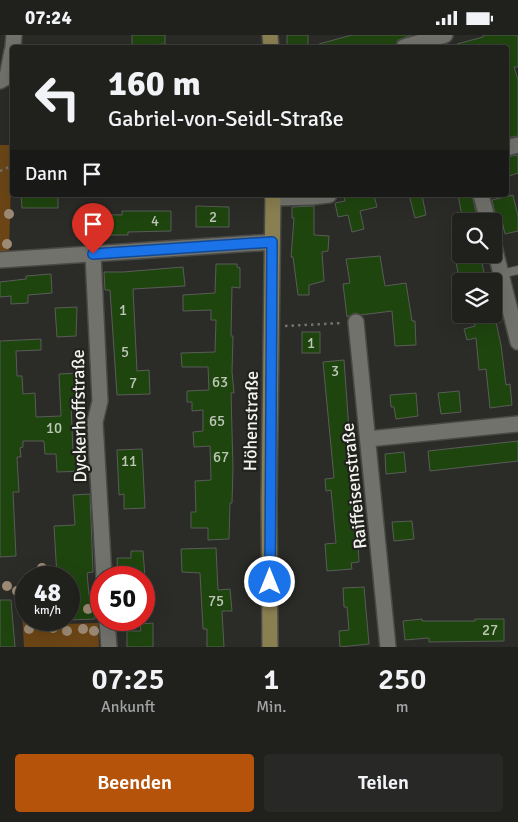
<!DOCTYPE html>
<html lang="de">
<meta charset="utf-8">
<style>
:root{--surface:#20201d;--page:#282826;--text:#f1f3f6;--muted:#a2a3a4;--line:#3d3e3b;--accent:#b45309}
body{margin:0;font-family:Signika,sans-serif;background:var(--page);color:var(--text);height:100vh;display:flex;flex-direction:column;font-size:19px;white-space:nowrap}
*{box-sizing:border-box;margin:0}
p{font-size:16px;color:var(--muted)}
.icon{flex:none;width:28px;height:28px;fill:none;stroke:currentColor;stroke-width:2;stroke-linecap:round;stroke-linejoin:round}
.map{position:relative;height:612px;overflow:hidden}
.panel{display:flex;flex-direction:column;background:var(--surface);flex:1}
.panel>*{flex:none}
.guide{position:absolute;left:10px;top:10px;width:499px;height:152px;border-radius:5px;box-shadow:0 5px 20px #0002,0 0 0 1px var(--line);background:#20201d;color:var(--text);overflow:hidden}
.tools{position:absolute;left:452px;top:178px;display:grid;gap:10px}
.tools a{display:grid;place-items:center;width:50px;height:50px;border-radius:5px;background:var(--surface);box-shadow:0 5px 20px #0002,0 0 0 1px var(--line);font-size:25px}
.speed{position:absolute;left:15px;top:531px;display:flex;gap:10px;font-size:25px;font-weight:700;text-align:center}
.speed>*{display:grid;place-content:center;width:65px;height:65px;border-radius:50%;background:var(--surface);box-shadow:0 5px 20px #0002,0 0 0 1px var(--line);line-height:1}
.speed small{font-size:12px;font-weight:400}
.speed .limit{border:8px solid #d22;background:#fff;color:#111}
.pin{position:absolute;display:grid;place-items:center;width:42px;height:42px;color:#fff;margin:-51px -21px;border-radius:50% 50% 50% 0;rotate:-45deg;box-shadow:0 0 5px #0007}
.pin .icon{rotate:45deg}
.me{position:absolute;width:55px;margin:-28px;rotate:0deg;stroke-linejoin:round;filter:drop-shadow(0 0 4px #0008)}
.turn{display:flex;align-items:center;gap:18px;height:105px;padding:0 15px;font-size:22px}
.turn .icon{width:65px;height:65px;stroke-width:2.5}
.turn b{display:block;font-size:35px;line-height:42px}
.then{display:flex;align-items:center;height:48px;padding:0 15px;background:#0003;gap:10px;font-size:19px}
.eta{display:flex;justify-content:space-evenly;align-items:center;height:85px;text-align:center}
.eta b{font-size:30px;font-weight:600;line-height:35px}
.action{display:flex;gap:10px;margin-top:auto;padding:10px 15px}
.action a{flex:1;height:58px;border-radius:5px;background:var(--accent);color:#fff;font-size:20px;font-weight:600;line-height:58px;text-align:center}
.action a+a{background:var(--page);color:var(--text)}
.status{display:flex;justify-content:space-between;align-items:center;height:35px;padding:0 25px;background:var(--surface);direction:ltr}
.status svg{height:14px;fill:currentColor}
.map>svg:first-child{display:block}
</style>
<div class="status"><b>07:24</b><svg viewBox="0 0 49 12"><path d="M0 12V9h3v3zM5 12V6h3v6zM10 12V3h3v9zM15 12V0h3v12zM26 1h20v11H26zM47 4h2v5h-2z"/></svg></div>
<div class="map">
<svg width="518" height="612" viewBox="0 0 518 612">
<rect width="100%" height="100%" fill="#2b2b27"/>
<g fill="#6b4515">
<path d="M0,110h12l-3,106 -9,1z"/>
<path d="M21,559h5v26h37v4l35,-1 1,24h-75z"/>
</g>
<g fill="#1f450f" stroke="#595c58">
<path d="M132,0h33v9l-33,2z"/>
<rect x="287" y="0" width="21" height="12"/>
<path d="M352,0h60l-14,5 -3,7h-76v-3z"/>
<path d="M483,0h35v32h-4l4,13v56l-12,2v-91h-49v-3l26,-7z"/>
<path d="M518,120v18l-12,4v-20z"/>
<path d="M21,160h37v13h-36z"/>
<path d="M353,160h21l3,12 -17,4 4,18 -12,3 -4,-17 -10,2 -3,-14 10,-2 -1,-4z"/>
<path d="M409,160h13l4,20 -11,3z"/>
<path d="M458,160h14l6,26h-15z"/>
<path d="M513,160l5,21v15l-13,3 -3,-13h-5l-5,-21z"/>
<path d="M196,171l33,1v20h-33z"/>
<path d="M314,171v29l15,1 -1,15 -6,1 2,29 -15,4v10h-11l-5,-38h-2l3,-39h-2v-11z"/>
<path d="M122,176h49v20l-43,1v3h-46v-21l40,1z"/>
<path d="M454,219h26l6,27h-26z"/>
<path d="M380,221l5,30 21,-3 6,38h3l1,24 -21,1 -3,-35 -31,4 -6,-2 -8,4 -4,-33 7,-1 -4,-24z"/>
<path d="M216,229h21v3l3,1v20l-8,-1 -1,49h2l-1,36 2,21h-3l2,75 -1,35h-2l-1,36 -21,1v-12h-17v-16h5l-1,-31 16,-1 -1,-34 -16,1 -1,-15 10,-1v-21l-11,1v-9h-5v-11l22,-1 -1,-23h-26l-1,-14 34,-1 1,-32h-5v-10l-28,1v-16l32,-2z"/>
<path d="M183,232l2,19 -52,3 4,82 12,-1 1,24 -33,1 -7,-105h-5l-1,-18h19z"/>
<path d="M51,239l1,19 -24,2v8l-17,1v-8l-11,1v-15l26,-3v-3z"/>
<path d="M77,272l-1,29 -19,1 -2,-29z"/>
<path d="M494,278l7,32 5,40 4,-1 2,21 -22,3 -4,-39 -7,1 -3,-32 -9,2 -3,-11 11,-3 -2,-8z"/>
<rect x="302" y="297" width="18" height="21"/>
<path d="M41,304v11l-25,1 1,25h5l1,18 12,-1 1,24 25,-1 -2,-42 20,-1 2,30h-10l2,50h11l1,18 -28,1 -1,-18h-11l-1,-13h-21v6l-3,1 1,9h-4l2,35h-6l3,64 -16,1v-216z"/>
<path d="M344,325l5,70 6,58 4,74 -8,1 1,6 -25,2 -2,-27 11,-1 -5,-53 -5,1 -1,-12 9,-1 -11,-116z"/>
<path d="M459,356l2,21 -20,2 -3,-21z"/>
<path d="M416,358l2,23 -22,3 -2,-12h-3l-1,-12z"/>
<path d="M518,406v20l-88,10 -2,-20z"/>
<path d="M142,414l3,59 -21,1v-15l-5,1 -2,-45z"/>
<path d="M404,417l2,20 -20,2 -1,-20z"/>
<path d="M90,459l3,78 -6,1 2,22 5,2 1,22 -26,1v-43h-12l-3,-51 21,-1 -2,-30z"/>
<path d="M412,486l2,18 -20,2 -2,-19z"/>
<path d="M216,513l2,42 12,-1 2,22h-10l2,36h-17v-18h-4l-3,-56 -18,-1 -1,-23z"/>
<path d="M131,516h12l2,26h-27l-1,-19h14z"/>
<path d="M364,552l5,57 -29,3 -1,-16 10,-1 -2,-23h-3l-1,-19z"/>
<path d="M0,565h11l4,47h-15z"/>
<path d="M422,584v2h53v-2h29v22l-75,1v-4l-24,2 -2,-19z"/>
<path d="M153,588v24h-26v-16h14l-1,-7z"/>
</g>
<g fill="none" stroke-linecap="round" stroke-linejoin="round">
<g stroke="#494946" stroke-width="10">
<path id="service" d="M501,239l17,-4"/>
</g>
<g stroke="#494946" stroke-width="18">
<g id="minor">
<path d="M13,12l1,-12"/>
<path d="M404,12l41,-12"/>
<path d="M0,46l7,-4 5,-26"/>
<path d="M506,113l12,-3"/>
<path d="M481,160l7,26"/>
<path d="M273,163l39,-1 17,-2"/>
<path d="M494,211l24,96"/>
<path d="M93,219l7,147 -5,21 9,155"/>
<path d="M0,225l272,-18"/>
<path d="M356,287l32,325"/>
<path d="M368,404l150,-15"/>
<path d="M107,585l2,27"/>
</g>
</g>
<g stroke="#494946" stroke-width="18">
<g id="secondary">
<path d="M270,0l1,12"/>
<path d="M270,612l-1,-144 4,-308"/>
</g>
</g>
<g stroke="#72726e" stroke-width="2.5" stroke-dasharray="2.5 4" stroke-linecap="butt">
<path d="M0,136l11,-5"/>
<path d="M285,291l57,-3"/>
</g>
<use href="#service" stroke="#72726d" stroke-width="8"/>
<use href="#minor" stroke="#72726d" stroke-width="15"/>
<use href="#secondary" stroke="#8a7f51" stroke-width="15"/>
</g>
<g fill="#9c8a75">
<circle cx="9" cy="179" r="5"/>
<circle cx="7" cy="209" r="5"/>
<circle cx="42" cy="533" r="5"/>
<circle cx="7" cy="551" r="5"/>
<circle cx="17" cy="556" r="5"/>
<circle cx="88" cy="574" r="5"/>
<circle cx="53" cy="593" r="5"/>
<circle cx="29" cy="594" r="5"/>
<circle cx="83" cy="594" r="5"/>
<circle cx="67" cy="596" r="5"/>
<circle cx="94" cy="596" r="5"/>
</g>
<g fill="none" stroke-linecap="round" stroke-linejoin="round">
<g stroke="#114b97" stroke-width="12">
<path id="route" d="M93,219l179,-12 -2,340"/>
</g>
<use href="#route" stroke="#1a73e8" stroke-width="9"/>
</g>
<g text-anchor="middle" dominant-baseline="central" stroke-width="4.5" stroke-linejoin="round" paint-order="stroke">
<g font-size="15" fill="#bdc7b7">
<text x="213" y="182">2</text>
<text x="155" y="186">4</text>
<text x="123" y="275">1</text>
<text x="311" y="308">1</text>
<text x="125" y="317">5</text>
<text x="335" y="336">3</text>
<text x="220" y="347">63</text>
<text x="133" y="348">7</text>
<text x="217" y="386">65</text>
<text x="54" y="393">10</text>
<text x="221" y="422">67</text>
<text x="129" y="426">11</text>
<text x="216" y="566">75</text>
<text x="490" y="595">27</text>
</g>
<g font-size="18" fill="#f2f2ef" stroke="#21221e">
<text transform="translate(79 381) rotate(-91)">Dyckerhoffstraße</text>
<text transform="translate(251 386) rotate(-89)">Höhenstraße</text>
<text transform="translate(354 451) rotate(-96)">Raiffeisenstraße</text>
</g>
</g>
</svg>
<div class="tools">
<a><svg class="icon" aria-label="search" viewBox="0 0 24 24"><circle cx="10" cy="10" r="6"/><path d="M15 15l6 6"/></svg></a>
<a><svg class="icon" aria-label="layers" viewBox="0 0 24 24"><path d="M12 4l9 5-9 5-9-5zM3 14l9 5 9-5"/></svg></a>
</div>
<div class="speed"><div>48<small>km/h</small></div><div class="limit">50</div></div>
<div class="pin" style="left:93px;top:219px;background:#d93025"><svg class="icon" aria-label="arrive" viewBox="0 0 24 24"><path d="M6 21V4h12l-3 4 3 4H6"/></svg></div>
<svg class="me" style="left:270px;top:547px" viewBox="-20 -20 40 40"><circle r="17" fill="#1a73e8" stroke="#fff" stroke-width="3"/><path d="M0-11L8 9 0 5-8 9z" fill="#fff"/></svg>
<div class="guide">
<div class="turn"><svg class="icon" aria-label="left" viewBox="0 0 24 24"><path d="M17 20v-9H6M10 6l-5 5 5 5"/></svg><div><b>160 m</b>Gabriel-von-Seidl-Straße</div></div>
<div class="then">Dann<svg class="icon" aria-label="arrive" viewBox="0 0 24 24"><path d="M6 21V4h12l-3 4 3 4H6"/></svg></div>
</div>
</div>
<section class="panel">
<div class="eta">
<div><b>07:25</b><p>Ankunft</p></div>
<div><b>1</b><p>Min.</p></div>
<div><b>250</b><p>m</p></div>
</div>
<div class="action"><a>Beenden</a><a>Teilen</a></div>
</section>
